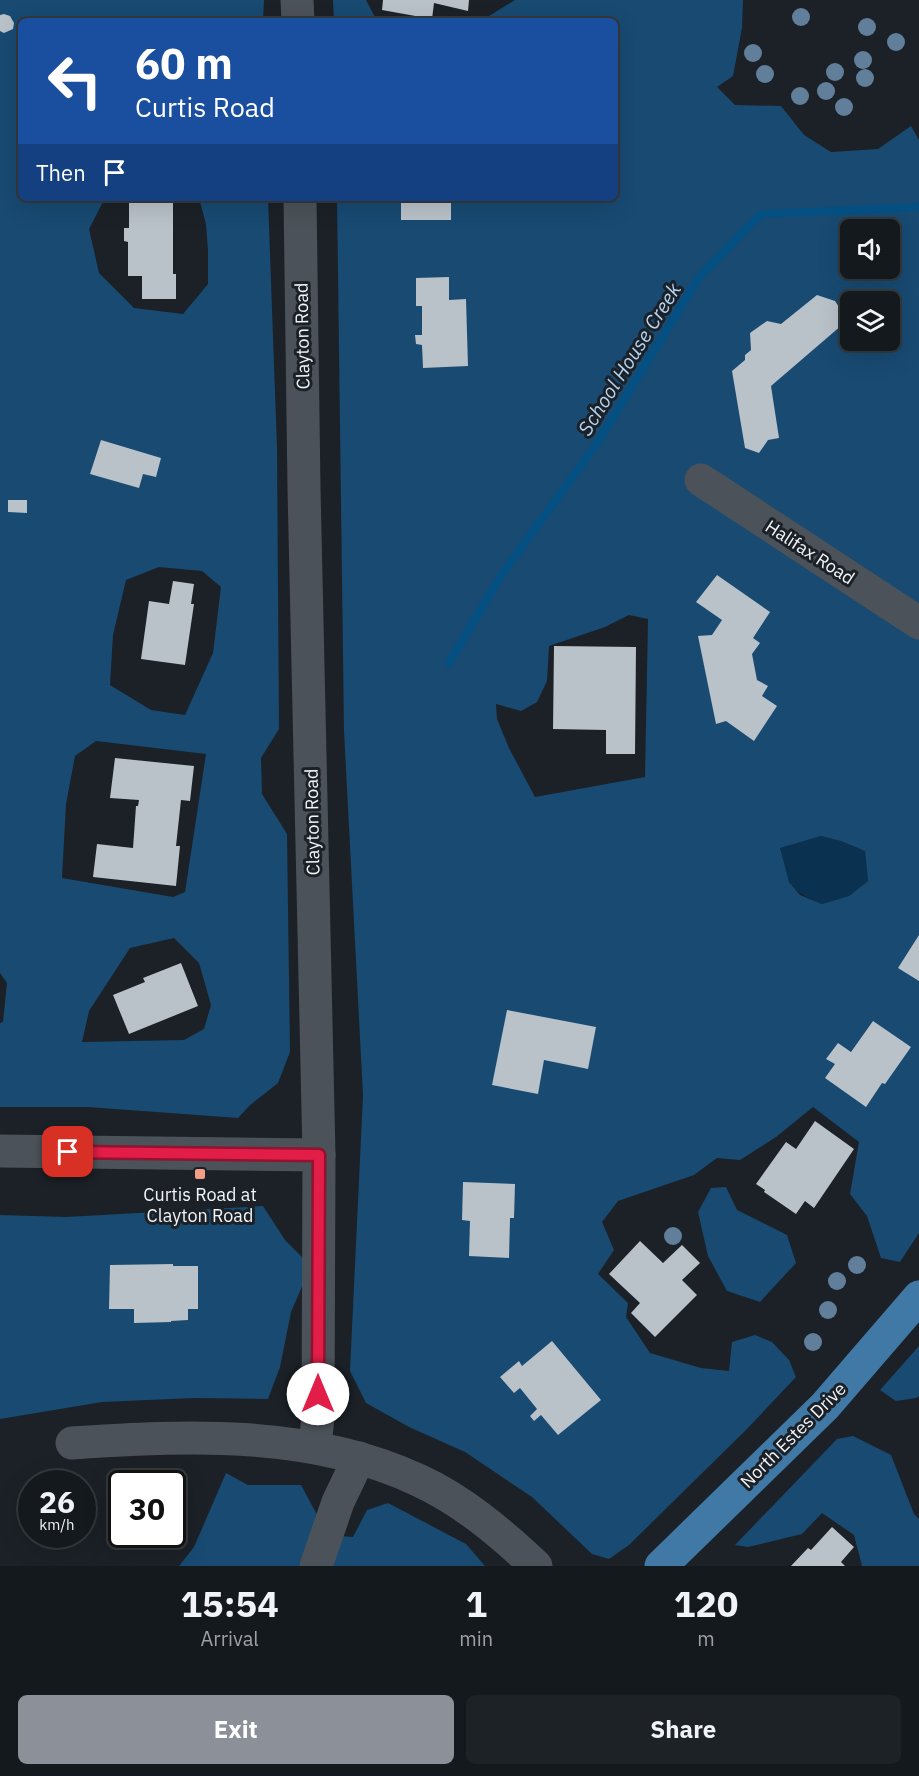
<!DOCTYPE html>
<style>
:root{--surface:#14191d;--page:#1d2226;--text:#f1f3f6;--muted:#9da0a4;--line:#33383b;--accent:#8c9099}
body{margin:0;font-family:"IBM Plex Sans",sans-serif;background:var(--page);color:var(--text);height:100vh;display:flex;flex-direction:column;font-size:22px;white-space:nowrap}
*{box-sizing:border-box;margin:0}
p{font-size:20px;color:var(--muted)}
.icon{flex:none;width:33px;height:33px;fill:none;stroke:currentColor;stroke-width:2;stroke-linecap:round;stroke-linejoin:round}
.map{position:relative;height:1566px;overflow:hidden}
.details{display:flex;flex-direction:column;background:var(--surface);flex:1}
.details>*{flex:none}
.banner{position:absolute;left:18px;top:18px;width:600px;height:183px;border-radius:9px;box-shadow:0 6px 24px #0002,0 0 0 2px var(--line);background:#1a4fa0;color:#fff;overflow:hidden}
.tools{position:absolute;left:840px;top:219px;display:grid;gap:12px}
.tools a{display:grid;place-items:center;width:60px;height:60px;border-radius:9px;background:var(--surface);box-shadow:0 6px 24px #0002,0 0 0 2px var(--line);font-size:30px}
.speed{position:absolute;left:18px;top:1470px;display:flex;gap:12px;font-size:30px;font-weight:700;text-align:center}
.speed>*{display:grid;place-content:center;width:78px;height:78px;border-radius:50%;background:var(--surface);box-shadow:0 6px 24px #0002,0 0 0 2px var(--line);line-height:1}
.speed small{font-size:15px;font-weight:400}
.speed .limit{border:3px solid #111;border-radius:9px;background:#fff;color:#111}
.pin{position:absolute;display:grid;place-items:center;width:51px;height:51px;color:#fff;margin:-26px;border-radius:12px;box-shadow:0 3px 9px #0006}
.me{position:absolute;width:66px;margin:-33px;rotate:0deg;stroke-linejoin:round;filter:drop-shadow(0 0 4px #0008)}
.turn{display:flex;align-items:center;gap:21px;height:126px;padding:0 18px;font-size:27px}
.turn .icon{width:78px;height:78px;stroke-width:2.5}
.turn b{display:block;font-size:42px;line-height:51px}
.then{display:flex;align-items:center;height:57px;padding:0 18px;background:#0003;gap:12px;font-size:22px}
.eta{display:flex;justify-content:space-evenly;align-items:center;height:102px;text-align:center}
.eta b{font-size:36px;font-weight:700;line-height:42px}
.button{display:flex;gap:12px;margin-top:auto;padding:12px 18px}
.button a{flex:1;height:69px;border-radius:9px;background:var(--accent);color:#fff;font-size:24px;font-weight:700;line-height:69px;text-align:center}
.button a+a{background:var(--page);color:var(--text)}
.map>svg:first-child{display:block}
</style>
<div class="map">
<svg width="919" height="1566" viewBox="0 0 919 1566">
<rect width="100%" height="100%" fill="#1b2127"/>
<path fill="#0a314f" d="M821,836l20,5 24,10 3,30 -19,15 -27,8c-36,-15 -33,-20 -42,-56z"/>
<g fill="#184a72" fill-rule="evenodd">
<path d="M0,0h264l-1,21h-242v177h84l-16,31 10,44 35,35 49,6 25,-30v-33l-2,-27 -7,-26h69l9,249 2,282 -18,29 1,36 25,40 3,218 -12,31 -29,23 -11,12 -150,-11h-88v-84l3,-1 4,-39 -7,-10zM159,567l43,4 19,16 -8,66 -28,62 -34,-5 -41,-25 3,-50 13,-55zM96,741l110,13 -21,138 -12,5 -111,-19 4,-74 9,-48zM174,938l25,25 12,42 -7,24 -20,11 -102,2 7,-31 41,-63z"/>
<path d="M333,0h33l11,21h-43z"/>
<path d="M515,0h228l-1,28 -9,48 -16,11 18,18 46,1 23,29 27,17 47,-3 33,-23 8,14v1093l-19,29 -19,-4 -14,-42 -17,-22 9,-52 -46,-35 -37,30 -36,23 -23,-2 -23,17 -76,26 -16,21 12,28 -16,24 30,29 -2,14 24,36 51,15 28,3 3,-29 23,-7 17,7 17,18 7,17 -50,53 -117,115 -20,14 -17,-5 -60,-57 -67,-45 -56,-25 -43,-24 -16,-32 13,-276 -19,-364 -7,-533h278v-177h-134zM850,230h40v38h-40zM850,302h40v38h-40zM629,615l19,4 -3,158 -110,20 -26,-49 -12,-29 -1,-15 25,7 16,-9 10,-21 2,-35 56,-19zM821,836l20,5 24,10 3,30 -19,15 -27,8 -22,-9 -11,-13 -9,-34z"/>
<path d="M726,1187l11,23 50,25 9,28 -36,39 -33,-11 -19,-35 -10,-44 13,-24z"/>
<path d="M263,1206l22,34 26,26 -20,46 -11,55 -12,32 -74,-1 -92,4 -102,17v-204l66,2z"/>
<path d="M919,1346v50l-3,2 -20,3 -16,-11z"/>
<path d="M853,1436l38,19 23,59 5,5v47h-57l-8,-31 -32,-22 -20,21 -54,13 -13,-2 102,-106z"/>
<path d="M226,1473l22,12h53l27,50 25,2 14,-27 21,-7 78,41 19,22h-306l15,-19z"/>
</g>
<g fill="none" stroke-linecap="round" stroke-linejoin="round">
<path stroke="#045083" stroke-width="8" d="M449,663l53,-89 96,-132 102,-166 61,-62 158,-7"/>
</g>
<g fill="#b9c1c9">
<path d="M383,0h86l-1,11 -34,-8 -2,16 -50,-9z"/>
<path d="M4,14l6,2 4,7 -1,6 -9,4 -4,-2v-16z"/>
<path d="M129,198h44v76h3v25h-34v-23h-14v-34l-4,-1v-13h5z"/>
<rect x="401" y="198" width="50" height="22"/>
<path d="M449,277v23l17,-1 2,67 -45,2 -1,-23 -6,-1 -1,-9h7v-29h-6v-28z"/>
<path d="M817,295l18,6 4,6 3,18 -71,61 8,52 -11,2 -9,13 -14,-5 -13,-77 13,-11v-5l6,-5 -1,-17 17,-12 14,3z"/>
<path d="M101,440l60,18 -5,19 -13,-3 -4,14 -49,-14z"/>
<path d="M8,500h19v13l-19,-1z"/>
<path d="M717,575l53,37 -17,26 7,5 -8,11 5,26 11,6 -6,10 15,10 -23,35 -28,-20 -10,3 -18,-88 14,-1 10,-15 -26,-18z"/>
<path d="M173,581l21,3 -3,20h3l-9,61 -44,-6 8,-58 20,3z"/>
<path d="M554,646l82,1 -1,107h-29v-24l-53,-1z"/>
<path d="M115,758l79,8 -4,35 -9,-1 -5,46h4l-4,40 -83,-9 4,-33 36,4 3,-42h2l1,-6 -29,-2z"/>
<path d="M919,935v46l-21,-13z"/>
<path d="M181,963l17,43 -69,28 -16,-39 32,-13 -2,-4z"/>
<path d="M507,1010l89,17 -8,42 -44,-9 -6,34 -46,-9z"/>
<path d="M873,1021l38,26 -26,37 -3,-1 -16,24 -41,-29 10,-14 -9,-5 12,-16 13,9z"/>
<path d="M815,1121l39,28 -40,59 -9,-7 -9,13 -32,-22 1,-2 -9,-6 30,-42 10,7z"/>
<path d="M463,1182l52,2 -1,34h-4l-1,40 -40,-2 1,-35 -8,-1z"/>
<path d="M640,1241l23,22 19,-18 18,18 -18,17 15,15 -42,42 -24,-24 9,-10 -31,-29z"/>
<path d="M173,1264v2h25v43h-10v11l-17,1v1l-37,1v-14h-25l1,-44z"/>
<path d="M552,1341l49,59 -43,35 -17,-20 -7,6 -4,-5 7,-7 -17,-21 -6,5 -14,-16 19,-16 3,5z"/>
<path d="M832,1527l22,20 -13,15 4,4h-54l17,-18 3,2z"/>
</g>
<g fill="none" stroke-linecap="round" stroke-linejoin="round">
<g stroke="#4b5259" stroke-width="33">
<path d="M297,0l1,21"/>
<path d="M300,198l4,290 15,667 -1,262 -3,29"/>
<path d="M701,480l218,143"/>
<path d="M0,1151l319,4"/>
<path d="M72,1443c114,-8 240,-13 346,37 44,20 83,53 118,86"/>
<path d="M316,1566l22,-64 21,-44"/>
</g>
<path stroke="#4179a6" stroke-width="33" d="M661,1566l164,-160 94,-109"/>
</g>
<g fill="#617e9a">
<circle cx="801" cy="17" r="9"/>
<circle cx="867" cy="27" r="9"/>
<circle cx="896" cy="42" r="9"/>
<circle cx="753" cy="53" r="9"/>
<circle cx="863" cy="60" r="9"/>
<circle cx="835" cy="72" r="9"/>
<circle cx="765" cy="74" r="9"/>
<circle cx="865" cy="78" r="9"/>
<circle cx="826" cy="91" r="9"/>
<circle cx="800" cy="96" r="9"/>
<circle cx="844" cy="107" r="9"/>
<circle cx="673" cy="1236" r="9"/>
<circle cx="857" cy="1265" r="9"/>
<circle cx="837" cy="1281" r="9"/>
<circle cx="828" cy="1310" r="9"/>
<circle cx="813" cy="1342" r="9"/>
</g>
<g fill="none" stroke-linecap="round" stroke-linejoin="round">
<g stroke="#92132f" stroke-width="15">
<path id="route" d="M68,1152l251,3 -1,239"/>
</g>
<use href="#route" stroke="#e11d48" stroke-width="10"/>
</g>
<rect fill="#f49e86" stroke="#1b2127" stroke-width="2" x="194" y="1168" width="12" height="12" rx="3"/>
<g text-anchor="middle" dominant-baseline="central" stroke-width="6" stroke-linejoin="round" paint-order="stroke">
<g font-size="18" fill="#f1f5f9" stroke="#1b2127">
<text transform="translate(302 336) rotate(-91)">Clayton Road</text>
<text transform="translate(810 552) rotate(33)">Halifax Road</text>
<text transform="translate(312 822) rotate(-91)">Clayton Road</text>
<text transform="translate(793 1435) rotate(-45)">North Estes Drive</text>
</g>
<g font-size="18" fill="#f1f5f9" stroke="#1b2127">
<text x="200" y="1194">Curtis Road at<tspan x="200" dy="21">Clayton Road</tspan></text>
</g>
<g font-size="20" font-style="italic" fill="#b2d3f1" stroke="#1b2127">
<text transform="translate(629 359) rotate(-58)">School House Creek</text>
</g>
</g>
</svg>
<div class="tools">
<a><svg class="icon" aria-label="sound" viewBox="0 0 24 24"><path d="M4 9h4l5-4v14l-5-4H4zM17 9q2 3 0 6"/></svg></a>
<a><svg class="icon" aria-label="layers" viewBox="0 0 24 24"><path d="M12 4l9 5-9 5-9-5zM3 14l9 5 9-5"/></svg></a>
</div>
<div class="speed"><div>26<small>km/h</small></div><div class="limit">30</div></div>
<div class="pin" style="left:68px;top:1152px;background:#d93025"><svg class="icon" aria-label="arrive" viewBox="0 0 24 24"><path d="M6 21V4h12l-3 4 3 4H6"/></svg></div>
<svg class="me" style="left:318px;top:1394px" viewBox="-20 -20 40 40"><circle r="19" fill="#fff"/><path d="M0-13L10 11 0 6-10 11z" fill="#e11d48"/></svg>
<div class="banner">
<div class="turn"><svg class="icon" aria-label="left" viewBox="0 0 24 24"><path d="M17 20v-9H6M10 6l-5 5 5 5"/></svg><div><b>60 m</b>Curtis Road</div></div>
<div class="then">Then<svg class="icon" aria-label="arrive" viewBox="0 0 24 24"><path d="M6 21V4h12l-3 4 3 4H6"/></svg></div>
</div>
</div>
<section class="details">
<div class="eta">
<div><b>15:54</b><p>Arrival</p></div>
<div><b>1</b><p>min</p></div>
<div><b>120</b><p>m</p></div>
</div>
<div class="button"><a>Exit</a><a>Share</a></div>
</section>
